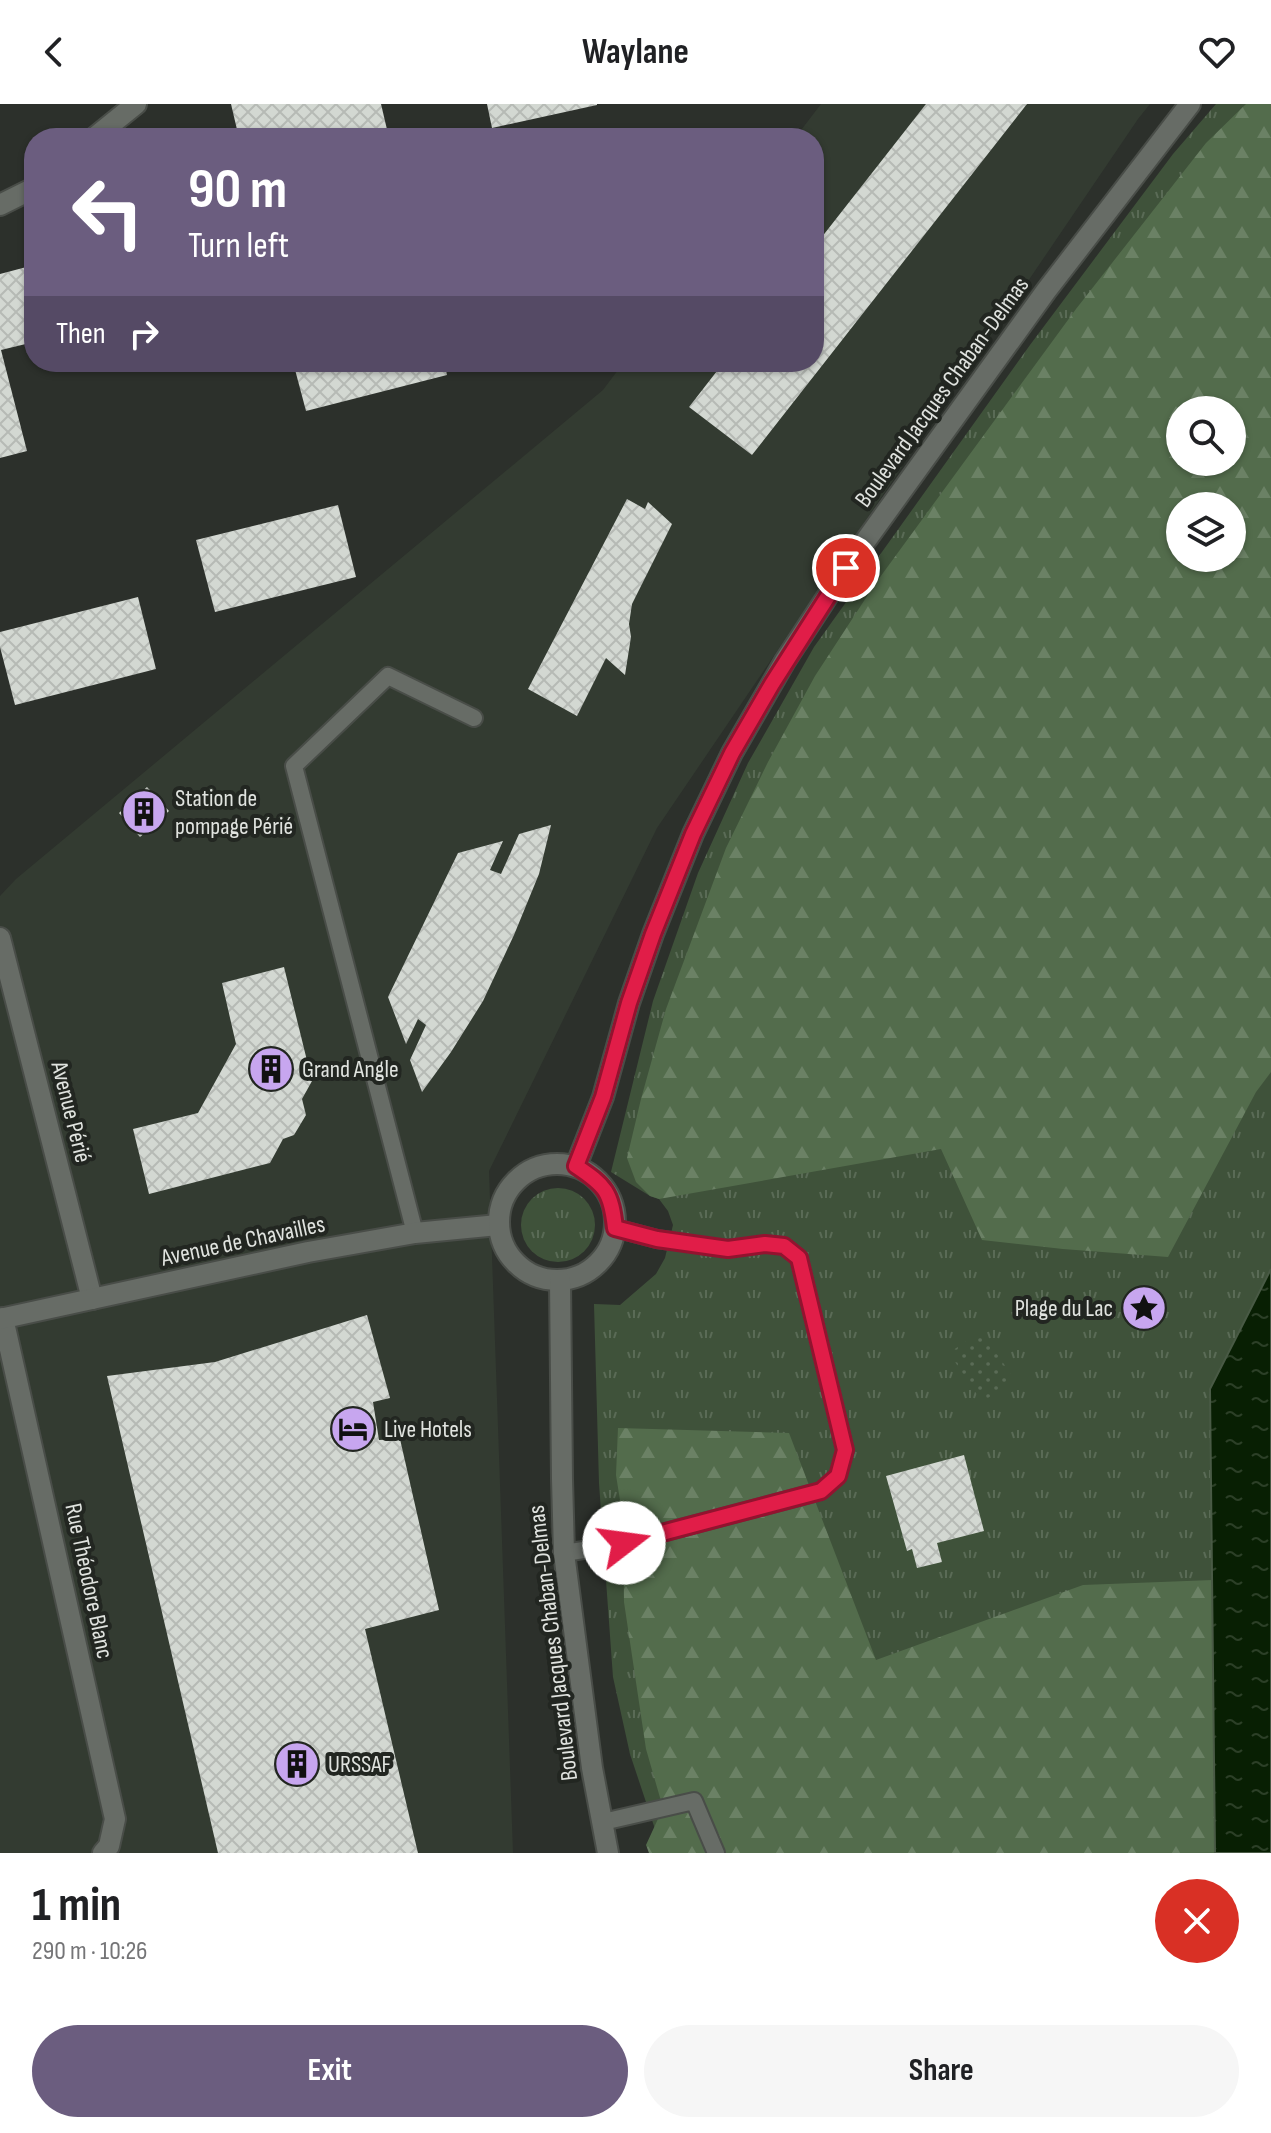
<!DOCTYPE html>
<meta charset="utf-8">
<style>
:root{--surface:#fff;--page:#f6f6f6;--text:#202124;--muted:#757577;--accent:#6b5d7f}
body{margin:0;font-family:"Sofia Sans Condensed",sans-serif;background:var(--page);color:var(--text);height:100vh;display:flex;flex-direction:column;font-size:30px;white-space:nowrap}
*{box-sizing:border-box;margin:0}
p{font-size:26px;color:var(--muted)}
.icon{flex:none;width:44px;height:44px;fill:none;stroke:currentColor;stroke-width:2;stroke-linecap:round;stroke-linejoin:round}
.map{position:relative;height:1749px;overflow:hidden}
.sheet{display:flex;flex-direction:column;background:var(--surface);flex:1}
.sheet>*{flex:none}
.top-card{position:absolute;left:24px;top:24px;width:800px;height:244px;border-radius:32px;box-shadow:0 2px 6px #0004;background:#6b5d7f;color:#fff;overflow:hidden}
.buttons{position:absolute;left:1166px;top:292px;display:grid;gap:16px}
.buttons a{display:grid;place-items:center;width:80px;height:80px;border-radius:50%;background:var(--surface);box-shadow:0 2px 6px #0004;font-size:40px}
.pin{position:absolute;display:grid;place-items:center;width:68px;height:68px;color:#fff;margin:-34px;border:4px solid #fff;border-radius:50%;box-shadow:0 2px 8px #0007}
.me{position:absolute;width:88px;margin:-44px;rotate:75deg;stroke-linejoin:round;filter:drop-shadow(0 0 6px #0008)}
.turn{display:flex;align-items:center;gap:28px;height:168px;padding:0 32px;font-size:36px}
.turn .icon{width:104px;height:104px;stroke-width:2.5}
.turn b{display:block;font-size:56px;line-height:68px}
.then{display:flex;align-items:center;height:76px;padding:0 32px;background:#0003;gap:16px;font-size:30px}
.round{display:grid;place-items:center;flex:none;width:84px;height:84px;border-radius:42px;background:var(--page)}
.head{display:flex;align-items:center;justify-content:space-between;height:136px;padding:0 32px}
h1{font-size:48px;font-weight:700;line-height:60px}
.action{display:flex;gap:16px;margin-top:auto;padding:16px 32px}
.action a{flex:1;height:92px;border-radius:48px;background:var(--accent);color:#fff;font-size:32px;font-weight:700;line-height:92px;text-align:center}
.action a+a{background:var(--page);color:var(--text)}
header{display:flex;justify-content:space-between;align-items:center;height:104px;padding:0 32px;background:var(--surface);font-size:36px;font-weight:700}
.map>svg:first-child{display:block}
</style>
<header><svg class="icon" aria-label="back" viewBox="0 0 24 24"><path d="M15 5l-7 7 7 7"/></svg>Waylane<svg class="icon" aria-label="heart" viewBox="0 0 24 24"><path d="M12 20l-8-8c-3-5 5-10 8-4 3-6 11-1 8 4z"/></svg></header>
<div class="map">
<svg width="1271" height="1749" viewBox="0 0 1271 1749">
<defs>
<pattern id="grass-tufts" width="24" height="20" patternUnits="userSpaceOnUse" patternTransform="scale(2)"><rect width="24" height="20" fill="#3f523a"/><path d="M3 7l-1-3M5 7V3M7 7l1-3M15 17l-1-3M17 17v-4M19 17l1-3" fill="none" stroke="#5a6b56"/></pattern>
<pattern id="forest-firs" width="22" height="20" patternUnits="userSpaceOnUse" patternTransform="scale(2)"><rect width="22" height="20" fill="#536c4c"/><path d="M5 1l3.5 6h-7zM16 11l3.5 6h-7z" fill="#6b8165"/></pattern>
<pattern id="park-dots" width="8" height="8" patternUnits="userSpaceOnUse" patternTransform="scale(2)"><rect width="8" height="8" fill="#3f523a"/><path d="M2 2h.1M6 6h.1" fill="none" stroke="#5a6b56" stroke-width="1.8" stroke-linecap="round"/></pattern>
<pattern id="water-ripples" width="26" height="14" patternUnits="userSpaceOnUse" patternTransform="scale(2)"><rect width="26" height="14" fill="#081f03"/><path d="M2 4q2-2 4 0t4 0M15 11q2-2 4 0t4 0" fill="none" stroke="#2c3f27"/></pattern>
<pattern id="building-cross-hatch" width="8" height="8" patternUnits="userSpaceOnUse" patternTransform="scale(2)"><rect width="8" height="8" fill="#d3d8d2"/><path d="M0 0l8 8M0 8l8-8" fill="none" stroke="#b6bab5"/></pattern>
</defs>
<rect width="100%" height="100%" fill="#2c302b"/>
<path fill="#333b31" d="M821,0h329l-12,15 -481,709 -168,343 24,682h-513v-957l16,-17 587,-489 21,-28h190v-224h-19z"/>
<g fill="url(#grass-tufts)" fill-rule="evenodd">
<path d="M1216,0h55v1165l-61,120 5,464h-552l-33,-99 -17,-77 -14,-194 -5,-179 26,1 36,-31 9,-16 8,-33 -5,-14 -9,-12 -9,-3 -39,-24 42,-171 45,-128 50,-110 66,-116 216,-302 143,-191zM1180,306h52v52h-52zM1180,402h52v52h-52z"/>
<circle cx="558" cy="1121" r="37"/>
</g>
<g fill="url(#forest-firs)" fill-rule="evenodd">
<path d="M1246,0h25v968l-15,20 -88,165 -105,-8 -81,-9 -41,-91 -282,50 -9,-3 -14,-14 -9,-24 14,-59 25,-90 60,-161 42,-86 47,-86 60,-92 201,-275 130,-166zM1180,306h52v52h-52zM1180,402h52v52h-52z"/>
<path d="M618,1324l171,5 87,227 207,-75 130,-5 2,273h-566l-3,-8 17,-37 -17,-59 -22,-147 -1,-83 -7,-44z"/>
</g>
<path fill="url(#park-dots)" d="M981,1227l34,49 -33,22 -33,-49z"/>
<path fill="url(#water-ripples)" stroke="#495a45" stroke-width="2" d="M1271,1165v584h-56l-5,-464z"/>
<g fill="url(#building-cross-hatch)">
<path d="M231,0h150l8,34h-150z"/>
<path d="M487,0h110v1l-105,23z"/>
<path d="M926,0h101l-275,351 -63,-48 35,-45h90v-115z"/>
<path d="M34,161v77l-33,8 26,101 -27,7v-184z"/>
<path d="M293,258h151l3,13 -141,36z"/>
<path d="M627,395l18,10 3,-7 24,22 -40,80 -3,20 2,13 -6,38 -19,-17 -29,58 -49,-27z"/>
<path d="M338,401l18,72 -141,35 -19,-72z"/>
<path d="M138,493l18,72 -141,36 -15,-58v-15z"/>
<path d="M147,683l22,24 -29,26 -21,-24z"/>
<path d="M551,721l-12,49 -25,61 -31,66 -32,51 -29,40 -12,-32 16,-35 -8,-6 -12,25 -18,-47 70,-144 45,-12 -13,29 11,4 18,-40z"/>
<path d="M284,863l28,114 -10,18 4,16 -12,20 -11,4 -13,24 -121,31 -16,-65 65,-16 38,-69 -14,-61z"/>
<path d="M367,1211l23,83 -17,4 6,38 21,-1 39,171 -74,19 53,224h-200l-111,-477 108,-14z"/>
<path d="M964,1351l20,76 -47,12 5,19 -25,6 -5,-19 -5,2 -21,-75z"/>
</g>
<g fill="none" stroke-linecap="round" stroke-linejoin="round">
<g stroke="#494d48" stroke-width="20">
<g id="lane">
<path d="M415,1129l-121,-467 94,-90 86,42"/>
<path d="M564,1449l52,-8 205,-54 17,-15 7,-26 -46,-192 -15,-12 -19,-2 -37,5 -71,-10 -42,-11"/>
<path d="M603,1718l91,-21 22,52"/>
</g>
</g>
<g stroke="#494d48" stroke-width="24">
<g id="street">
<path d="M94,34l42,-34"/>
<path d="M0,101l34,-17"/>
<path d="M0,834l92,361"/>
<path d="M3,1214l112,501 -6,27 -6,7"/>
<path d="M0,1215l308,-67 107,-19 83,-8"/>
</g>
</g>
<g stroke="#494d48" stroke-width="24">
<g id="secondary">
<circle cx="557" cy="1118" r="58"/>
<path d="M576,1062l27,-69 26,-94 24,-69 40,-100 39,-81 53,-92 61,-93 200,-277 144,-187"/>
<path d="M560,1177l2,198 2,74 28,215 16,85"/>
</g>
</g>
<use href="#lane" stroke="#676c66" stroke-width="16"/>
<use href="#street" stroke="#676c66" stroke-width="20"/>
<use href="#secondary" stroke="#676c66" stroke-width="20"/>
</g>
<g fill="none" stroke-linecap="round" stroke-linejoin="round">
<g stroke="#92132f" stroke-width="20">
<path id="route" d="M624,1439l197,-52 17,-15 7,-26 -46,-192 -15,-12 -19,-2 -37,5 -71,-10 -42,-11c-4,-36 -9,-42 -39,-62l27,-69 26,-94 24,-69 40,-100 39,-81 40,-69 74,-116"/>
</g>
<use href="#route" stroke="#e11d48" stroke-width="14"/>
</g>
<defs>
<g id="building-disc" transform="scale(2.3)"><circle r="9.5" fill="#c7a6ef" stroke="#222621"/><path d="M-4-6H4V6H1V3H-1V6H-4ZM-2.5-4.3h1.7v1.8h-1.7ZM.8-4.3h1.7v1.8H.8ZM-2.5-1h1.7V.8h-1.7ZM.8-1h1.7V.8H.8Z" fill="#111"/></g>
<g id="sight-disc" transform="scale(2.3)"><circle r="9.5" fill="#c7a6ef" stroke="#222621"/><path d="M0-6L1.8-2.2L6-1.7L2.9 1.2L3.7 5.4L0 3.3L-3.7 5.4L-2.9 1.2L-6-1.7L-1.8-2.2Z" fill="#111"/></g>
<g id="hotel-disc" transform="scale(2.3)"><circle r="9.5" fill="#c7a6ef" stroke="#222621"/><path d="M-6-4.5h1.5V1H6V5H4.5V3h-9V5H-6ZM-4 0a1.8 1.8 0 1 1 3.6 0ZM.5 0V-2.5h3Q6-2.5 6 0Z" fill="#111"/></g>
</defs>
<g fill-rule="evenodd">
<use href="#building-disc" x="144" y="708"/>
<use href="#building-disc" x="271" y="965"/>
<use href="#sight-disc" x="1144" y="1204"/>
<use href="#hotel-disc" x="353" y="1325"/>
<use href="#building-disc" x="297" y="1660"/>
</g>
<g text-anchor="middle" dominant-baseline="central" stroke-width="8" stroke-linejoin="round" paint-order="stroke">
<g font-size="24" fill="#e0e3df" stroke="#222621">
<text transform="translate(942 288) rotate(-54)">Boulevard Jacques Chaban-Delmas</text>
<text transform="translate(71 1008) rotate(76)">Avenue Périé</text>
<text transform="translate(243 1137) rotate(-12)">Avenue de Chavailles</text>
<text transform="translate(89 1477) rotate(78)">Rue Théodore Blanc</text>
<text transform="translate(553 1539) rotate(-97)">Boulevard Jacques Chaban-Delmas</text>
</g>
<g font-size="24" fill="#e0e3df" stroke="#222621" text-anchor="start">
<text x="175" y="694">Station de<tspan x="175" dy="28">pompage Périé</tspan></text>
<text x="302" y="965">Grand Angle</text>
<text x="1113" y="1204" text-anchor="end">Plage du Lac</text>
<text x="384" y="1325">Live Hotels</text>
<text x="328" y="1660">URSSAF</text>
</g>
</g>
</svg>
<div class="buttons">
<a><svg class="icon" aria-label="search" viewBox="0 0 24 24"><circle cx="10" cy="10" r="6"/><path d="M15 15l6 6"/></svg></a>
<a><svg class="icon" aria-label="layers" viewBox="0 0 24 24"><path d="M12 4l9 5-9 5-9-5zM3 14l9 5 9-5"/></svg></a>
</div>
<div class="pin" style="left:846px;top:464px;background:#d93025"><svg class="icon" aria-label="arrive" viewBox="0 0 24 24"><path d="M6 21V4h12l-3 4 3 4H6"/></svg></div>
<svg class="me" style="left:624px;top:1439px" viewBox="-20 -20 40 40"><circle r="19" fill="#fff"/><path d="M0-13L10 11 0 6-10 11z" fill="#e11d48"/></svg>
<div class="top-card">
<div class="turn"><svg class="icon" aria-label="left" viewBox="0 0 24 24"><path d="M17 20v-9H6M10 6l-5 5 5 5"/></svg><div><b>90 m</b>Turn left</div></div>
<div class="then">Then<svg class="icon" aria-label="right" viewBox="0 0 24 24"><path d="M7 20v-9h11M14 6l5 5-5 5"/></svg></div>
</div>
</div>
<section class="sheet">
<div class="head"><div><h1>1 min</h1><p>290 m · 10:26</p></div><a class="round" style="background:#d93025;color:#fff"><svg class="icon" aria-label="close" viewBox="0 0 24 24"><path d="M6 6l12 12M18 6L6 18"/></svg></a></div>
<div class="action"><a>Exit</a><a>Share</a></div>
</section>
